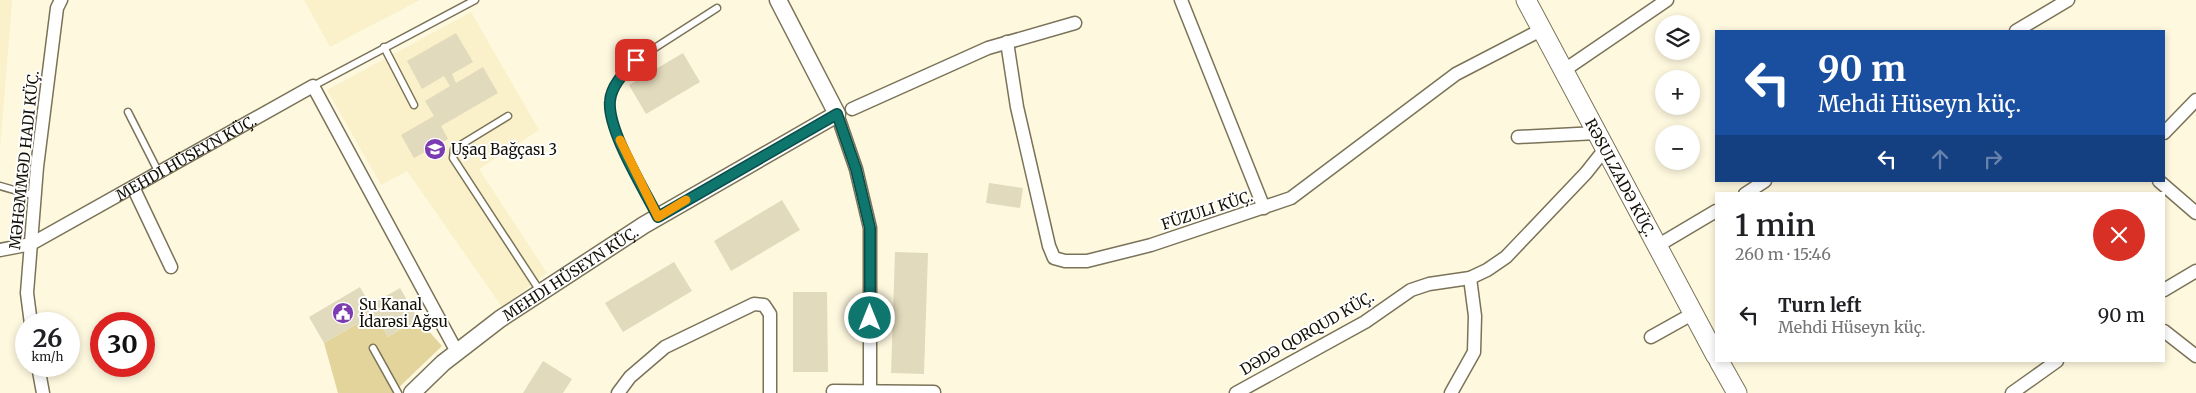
<!DOCTYPE html>
<meta charset="utf-8">
<style>
:root{--surface:#fff;--page:#f6f6f6;--text:#202124;--muted:#757577}
body{margin:0;font-family:Merriweather,serif;background:var(--page);color:var(--text);height:100vh;display:flex;flex-direction:column;font-size:19px;white-space:nowrap}
*{box-sizing:border-box;margin:0}
p{font-size:16px;color:var(--muted)}
.icon{flex:none;width:28px;height:28px;fill:none;stroke:currentColor;stroke-width:2;stroke-linecap:round;stroke-linejoin:round}
.map{position:relative;flex:1;overflow:hidden}
.drawer{position:absolute;left:1715px;top:192px;width:450px;height:170px;display:flex;flex-direction:column;background:var(--surface);border-radius:0px;box-shadow:0 2px 8px #0003}
.drawer>*{flex:none}
.guide{position:absolute;left:1715px;top:30px;width:450px;height:152px;border-radius:0px;box-shadow:0 2px 8px #0003;background:#1a4fa0;color:#fff;overflow:hidden}
.tools{position:absolute;left:1655px;top:15px;display:grid;gap:10px}
.tools a{display:grid;place-items:center;width:45px;height:45px;border-radius:50%;background:var(--surface);box-shadow:0 2px 8px #0003;font-size:25px}
.speed{position:absolute;left:15px;top:312px;display:flex;gap:10px;font-size:25px;font-weight:700;text-align:center}
.speed>*{display:grid;place-content:center;width:65px;height:65px;border-radius:50%;background:var(--surface);box-shadow:0 2px 8px #0003;line-height:1}
.speed small{font-size:12px;font-weight:400}
.speed .limit{border:8px solid #d22;background:#fff;color:#111}
.pin{position:absolute;display:grid;place-items:center;width:42px;height:42px;color:#fff;margin:-21px;border-radius:10px;box-shadow:0 2px 8px #0006}
.me{position:absolute;width:55px;margin:-28px;rotate:0deg;stroke-linejoin:round;filter:drop-shadow(0 0 4px #0008)}
.turn{display:flex;align-items:center;gap:18px;height:105px;padding:0 20px;font-size:22px}
.turn .icon{width:65px;height:65px;stroke-width:2.5}
.turn b{display:block;font-size:35px;line-height:42px}
.lanes{display:flex;align-items:center;height:48px;padding:0 20px;background:#0003;justify-content:center;gap:25px;direction:ltr}
.lanes .off{opacity:.35}
.round{display:grid;place-items:center;flex:none;width:52px;height:52px;border-radius:26px;background:var(--page)}
.overview{display:flex;align-items:center;justify-content:space-between;height:85px;padding:0 20px}
h1{font-size:30px;font-weight:600;line-height:38px}
ul{padding:0;list-style:none}
li{display:flex;align-items:center;gap:15px;height:75px;padding:0 20px}
li div{flex:1}
li b{display:block;font-size:19px}
li em{font-style:normal}
.map>svg:first-child{display:block}
</style>
<div class="map">
<svg width="2196" height="393" viewBox="0 0 2196 393">
<rect width="100%" height="100%" fill="#fef8df"/>
<g fill="#faf0ca">
<path d="M0,0h12v4l-12,145z"/>
<path d="M304,0h116l-90,47z"/>
<path d="M471,12l68,118 -60,39 68,104 -45,34 -95,-136 -26,14 -54,-95z"/>
</g>
<path fill="#e3d49b" d="M374,314l14,23 30,-18 24,27 -49,47h-55l-14,-50z"/>
<g fill="#e2dabc">
<path d="M456,33l17,29 -21,12 4,9 27,-16 15,26 -57,33 7,13 -34,19 -13,-23 33,-19 -9,-15 25,-15 -6,-10 -22,13 -15,-28z"/>
<path d="M683,53l17,29 -54,32 -17,-29z"/>
<path d="M989,183l34,5 -3,20 -34,-5z"/>
<path d="M782,200l18,30 -69,41 -17,-30z"/>
<path d="M895,252l33,1 -4,121 -33,-1z"/>
<path d="M674,262l18,29 -69,41 -18,-29z"/>
<path d="M360,287l10,18 30,-17 18,31 -30,18 -14,-23 -50,29 -15,-26z"/>
<path d="M793,292h34l1,80h-35z"/>
<path d="M543,361l29,18 -9,14h-40z"/>
</g>
<g fill="none" stroke-linecap="round" stroke-linejoin="round">
<g stroke="#7a7358" stroke-width="9">
<g id="service">
<path d="M384,47l30,58"/>
<path d="M313,86l162,-86"/>
<path d="M128,112l31,61"/>
<path d="M508,116l-54,33 -1,9 87,133"/>
<path d="M0,186l35,10"/>
<path d="M657,216l-44,-90 -3,-26 10,-23 16,-17 81,-52"/>
<path d="M373,348l25,45"/>
</g>
</g>
<g stroke="#7a7358" stroke-width="15">
<g id="minor">
<path d="M1181,0l83,208"/>
<path d="M2016,31l52,-31"/>
<path d="M1007,42l10,65 32,139 5,12 11,3h22l64,-16 140,-47 165,-124 85,-44"/>
<path d="M1563,71l104,-71"/>
<path d="M852,109l136,-61 87,-25"/>
<path d="M837,114l19,55 14,59v162"/>
<path d="M2164,133l32,-33"/>
<path d="M1518,137l79,-4"/>
<path d="M2159,181l37,32"/>
<path d="M133,187l38,80"/>
<path d="M1745,194l20,-13"/>
<path d="M1657,246l59,-35"/>
<path id="s1" d="M0,250l31,-6 282,-158 144,266"/>
<path d="M2164,290l32,-19"/>
<path d="M31,324l-4,-31 10,-126 20,-159 4,-8"/>
<path d="M2164,331l32,25"/>
<path d="M1651,337l43,-24"/>
<path d="M38,366l5,27"/>
<path d="M833,391l101,1"/>
<path d="M618,393l12,-16 35,-30 89,-43 10,1 6,9v79"/>
<path d="M1236,393l129,-71 46,-32 18,-6 41,-6 17,-8 19,-13 80,-84 19,-24"/>
<path d="M1451,393l23,-41 1,-36 -5,-38"/>
<path d="M2012,393l45,-32"/>
</g>
</g>
<g stroke="#7a7358" stroke-width="19">
<g id="tertiary">
<path id="s2" d="M412,393l31,-30 57,-44 144,-94 193,-111 -59,-114"/>
</g>
</g>
<g stroke="#7a7358" stroke-width="21">
<g id="secondary">
<path id="s3" d="M1526,0l190,356"/>
<path d="M1719,361l18,32"/>
</g>
</g>
<use href="#service" stroke="#fff" stroke-width="6"/>
<use href="#minor" stroke="#fff" stroke-width="12"/>
<use href="#tertiary" stroke="#fff" stroke-width="16"/>
<use href="#secondary" stroke="#fff" stroke-width="19"/>
</g>
<g fill="none" stroke-linecap="round" stroke-linejoin="round">
<g stroke="#0a4d48" stroke-width="12">
<path id="route" d="M636,60c-10,11 -25,25 -26,41 -3,29 34,88 48,116l179,-103 19,55 14,59v90"/>
</g>
<use href="#route" stroke="#0f766e" stroke-width="9"/>
<path stroke="#f59e0b" stroke-width="9" d="M620,140l38,77 28,-17"/>
</g>
<defs>
<g id="school-disc" transform="scale(1.125)"><circle r="9.5" fill="#7c3cb1" stroke="#fff"/><path d="M0-5L7-2L0 1L-7-2ZM-4 1L0 2.5L4 1V4Q0 6-4 4Z" fill="#fff"/></g>
<g id="civic-disc" transform="scale(1.125)"><circle r="9.5" fill="#7c3cb1" stroke="#fff"/><path d="M-.6-6.5H3V-4.5H.6V-3L4-1V1h2V6H-6V1h2V-1L-.6-3ZM-1.2 2.5V6h2.4V2.5Z" fill="#fff"/></g>
</defs>
<g fill-rule="evenodd">
<use href="#school-disc" x="435" y="149"/>
<use href="#civic-disc" x="343" y="313"/>
</g>
<g text-anchor="middle" dominant-baseline="central" stroke-width="4" stroke-linejoin="round" paint-order="stroke">
<g font-size="15" fill="#131006" stroke="#fff" text-anchor="start">
<text x="451" y="149">Uşaq Bağçası 3</text>
<text x="359" y="304">Su Kanal<tspan x="359" dy="17">İdarəsi Ağsu</tspan></text>
</g>
<g font-size="15" fill="#131006" stroke="#fff">
<text stroke="none"><textPath href="#s1" startOffset="209">MEHDI HÜSEYN KÜÇ.</textPath></text>
<text transform="translate(24 160) rotate(-84)">MƏHƏMMƏD HADI KÜÇ.</text>
<text stroke="none"><textPath href="#s3" startOffset="201">RƏSULZADƏ KÜÇ.</textPath></text>
<text transform="translate(1207 210) rotate(-18)">FÜZULI KÜÇ.</text>
<text stroke="none"><textPath href="#s2" startOffset="199">MEHDI HÜSEYN KÜÇ.</textPath></text>
<text transform="translate(1307 333) rotate(-30)">DƏDƏ QORQUD KÜÇ.</text>
</g>
</g>
</svg>
<div class="tools">
<a><svg class="icon" aria-label="layers" viewBox="0 0 24 24"><path d="M12 4l9 5-9 5-9-5zM3 14l9 5 9-5"/></svg></a>
<a>+</a>
<a>−</a>
</div>
<div class="speed"><div>26<small>km/h</small></div><div class="limit">30</div></div>
<div class="pin" style="left:636px;top:60px;background:#d93025"><svg class="icon" aria-label="arrive" viewBox="0 0 24 24"><path d="M6 21V4h12l-3 4 3 4H6"/></svg></div>
<svg class="me" style="left:870px;top:318px" viewBox="-20 -20 40 40"><circle r="17" fill="#0f766e" stroke="#fff" stroke-width="3"/><path d="M0-11L8 9 0 5-8 9z" fill="#fff"/></svg>
<div class="guide">
<div class="turn"><svg class="icon" aria-label="left" viewBox="0 0 24 24"><path d="M17 20v-9H6M10 6l-5 5 5 5"/></svg><div><b>90 m</b>Mehdi Hüseyn küç.</div></div>
<div class="lanes"><svg class="icon" aria-label="left" viewBox="0 0 24 24"><path d="M17 20v-9H6M10 6l-5 5 5 5"/></svg><svg class="icon off" aria-label="ahead" viewBox="0 0 24 24"><path d="M12 20V5M6 11l6-6 6 6"/></svg><svg class="icon off" aria-label="right" viewBox="0 0 24 24"><path d="M7 20v-9h11M14 6l5 5-5 5"/></svg></div>
</div>
<section class="drawer">
<div class="overview"><div><h1>1 min</h1><p>260 m · 15:46</p></div><a class="round" style="background:#d93025;color:#fff"><svg class="icon" aria-label="close" viewBox="0 0 24 24"><path d="M6 6l12 12M18 6L6 18"/></svg></a></div>
<ul>
<li><svg class="icon" aria-label="left" viewBox="0 0 24 24"><path d="M17 20v-9H6M10 6l-5 5 5 5"/></svg><div><b>Turn left</b><p>Mehdi Hüseyn küç.</p></div><em>90 m</em></li>
</ul>
</section>
</div>
